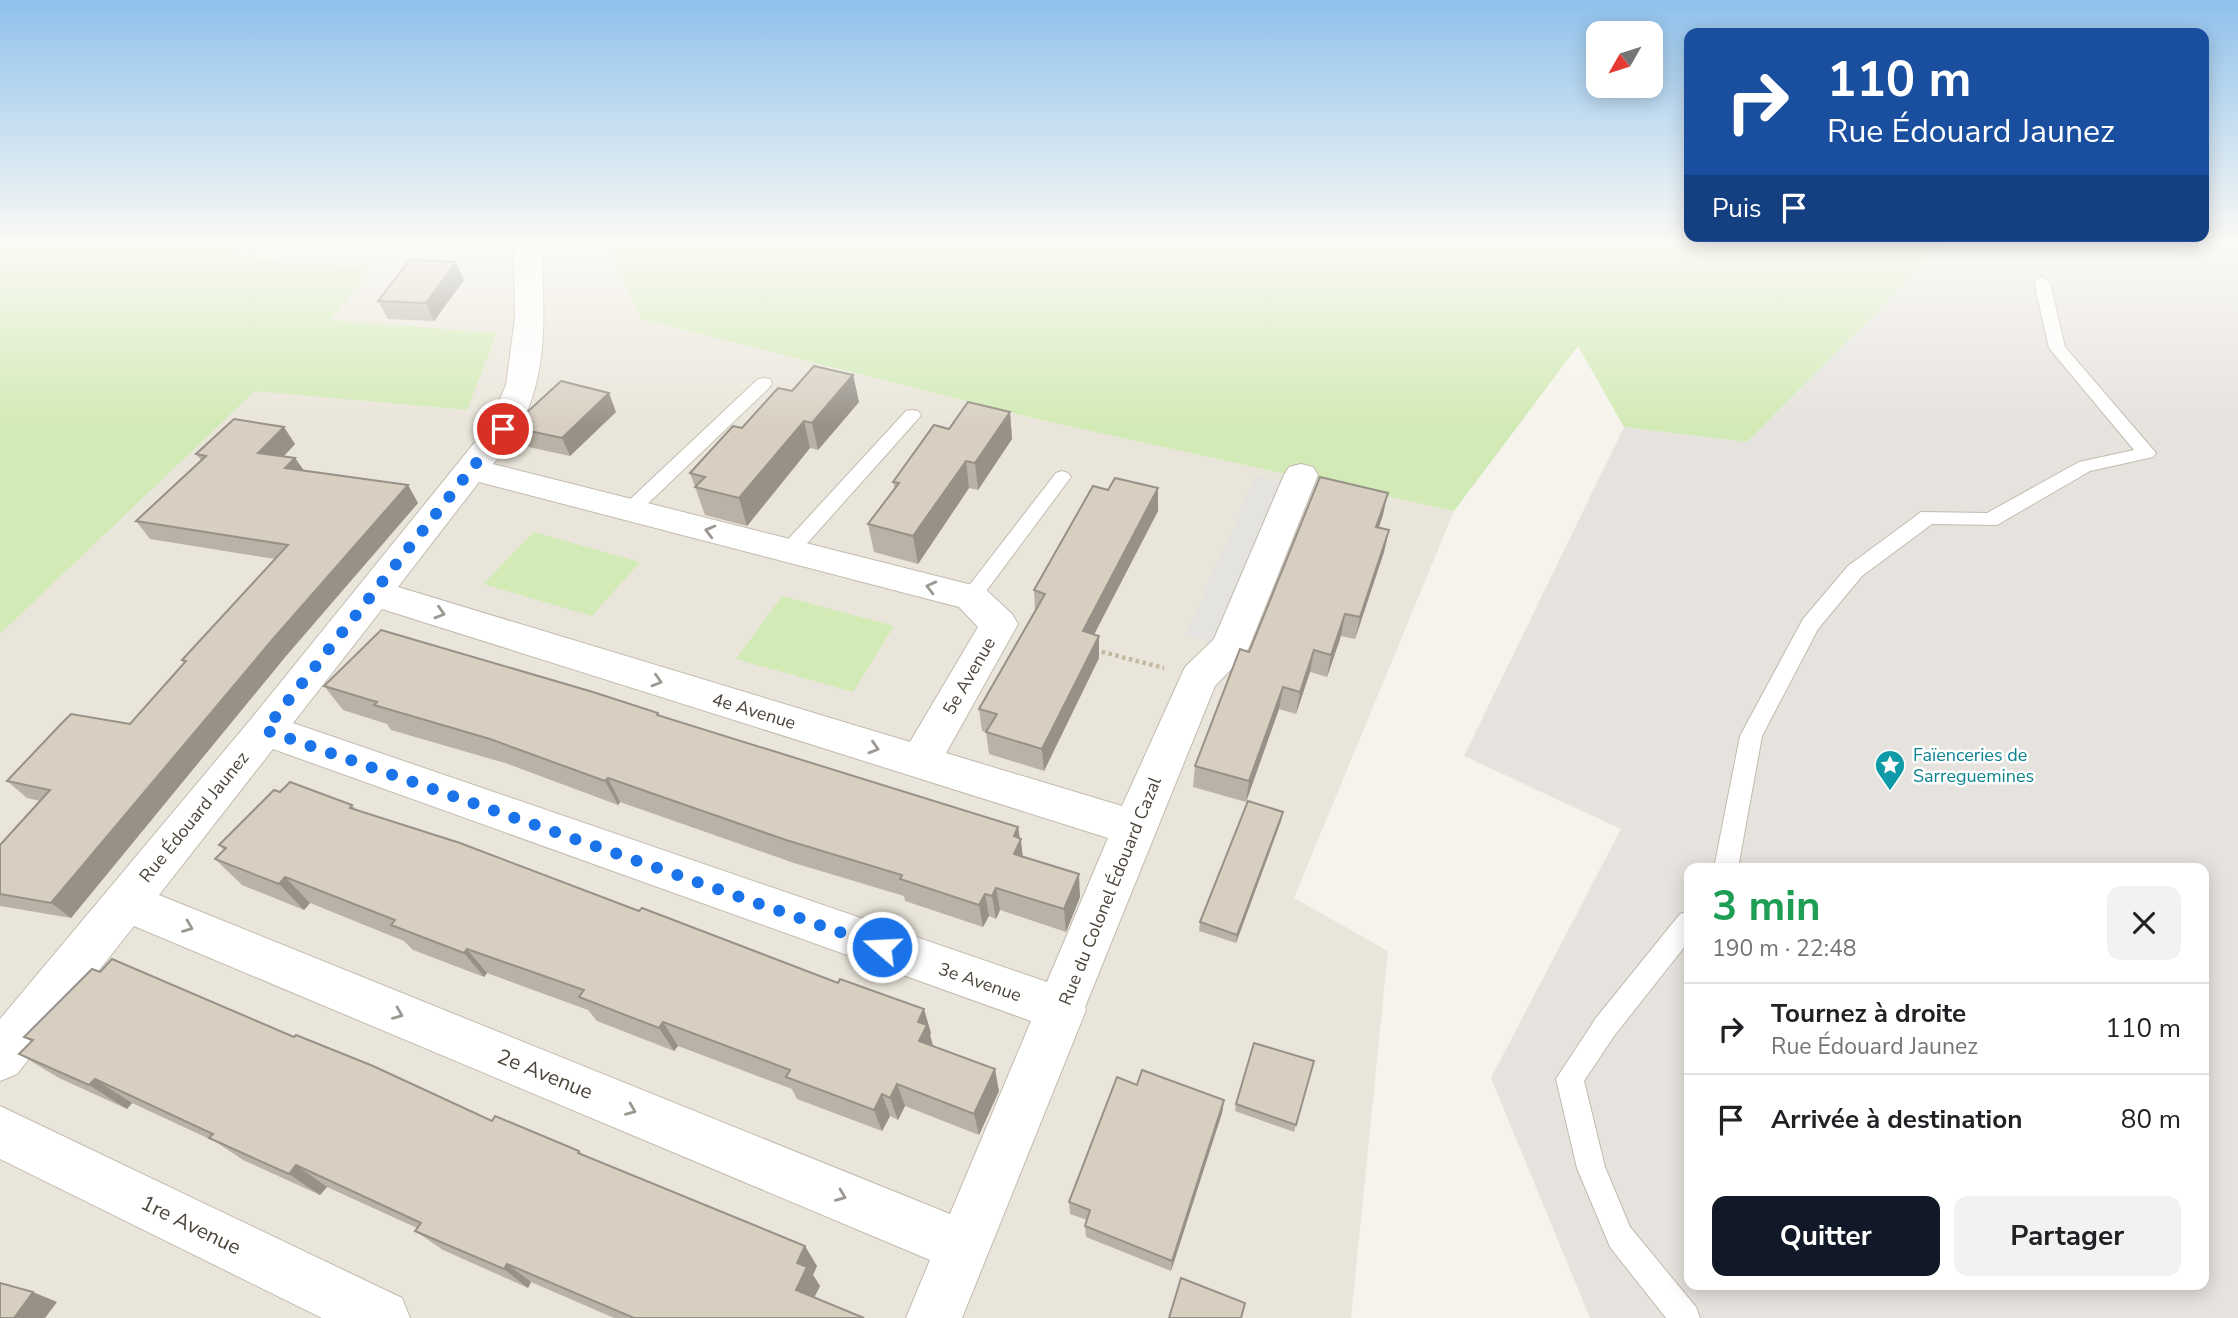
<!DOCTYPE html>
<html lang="fr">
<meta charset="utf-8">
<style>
:root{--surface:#fff;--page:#f2f2f2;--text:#202124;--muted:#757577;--line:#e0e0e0;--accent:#111827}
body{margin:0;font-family:"Nunito Sans",sans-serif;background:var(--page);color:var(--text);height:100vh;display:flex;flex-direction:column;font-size:26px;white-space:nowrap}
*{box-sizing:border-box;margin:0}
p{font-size:23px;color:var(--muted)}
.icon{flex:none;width:38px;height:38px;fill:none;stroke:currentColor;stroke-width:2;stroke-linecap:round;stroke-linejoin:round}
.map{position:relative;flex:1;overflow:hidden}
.drawer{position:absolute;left:1684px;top:863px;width:525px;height:427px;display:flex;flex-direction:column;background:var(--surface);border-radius:14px;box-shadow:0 4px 18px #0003}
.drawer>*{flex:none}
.hud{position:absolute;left:1684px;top:28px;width:525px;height:214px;border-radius:14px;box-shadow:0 4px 18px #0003;background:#1a4fa0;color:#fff;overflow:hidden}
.needle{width:46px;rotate:231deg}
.fabs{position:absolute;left:1586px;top:21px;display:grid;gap:14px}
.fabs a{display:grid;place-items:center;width:77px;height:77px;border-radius:14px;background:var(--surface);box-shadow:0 4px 18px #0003;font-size:35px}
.pin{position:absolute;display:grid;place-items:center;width:60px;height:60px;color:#fff;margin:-30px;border:4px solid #fff;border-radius:50%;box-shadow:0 2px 7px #0007}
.me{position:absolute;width:77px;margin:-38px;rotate:289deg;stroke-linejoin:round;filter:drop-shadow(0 0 5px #0008)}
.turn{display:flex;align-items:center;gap:24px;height:147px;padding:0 28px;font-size:32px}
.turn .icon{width:91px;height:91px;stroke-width:2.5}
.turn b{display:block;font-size:49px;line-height:60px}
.then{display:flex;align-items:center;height:66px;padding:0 28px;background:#0003;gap:14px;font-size:26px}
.round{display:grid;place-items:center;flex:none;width:74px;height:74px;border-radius:14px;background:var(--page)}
.headline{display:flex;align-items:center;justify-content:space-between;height:119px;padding:0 28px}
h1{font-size:42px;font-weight:700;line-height:52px;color:#1e9e55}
.action{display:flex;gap:14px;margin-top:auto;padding:14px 28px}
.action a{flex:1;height:80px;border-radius:14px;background:var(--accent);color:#fff;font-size:28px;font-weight:700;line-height:80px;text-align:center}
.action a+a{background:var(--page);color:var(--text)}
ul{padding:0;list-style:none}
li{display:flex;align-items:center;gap:21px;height:91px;padding:0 28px;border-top:2px solid var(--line)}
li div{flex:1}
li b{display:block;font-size:26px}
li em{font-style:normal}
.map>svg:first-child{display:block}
</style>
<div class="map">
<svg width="2238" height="1318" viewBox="0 0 2238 1318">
<rect width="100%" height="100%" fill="#f6f3ec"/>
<path fill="#eae5da" d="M243,243h362l36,76 400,101 413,91 -160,387 94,53 -37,367h-1351v-684l255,-244 211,20 31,-76 -168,-14 42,-50 -142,-14z"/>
<path fill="#e6e2dd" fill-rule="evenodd" d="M1942,243h296v1075h-648l-99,-240 130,-249 -157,-73 160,-329 123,15 192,-193zM1689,868h514v416h-514z"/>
<g fill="#d2eab5">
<path d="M0,243h243l-13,13 141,14 -41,50 167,13 -30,77 -212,-19 -255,243z"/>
<path d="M605,243h1336l-1,5 -193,194 -123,-15 -46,-81 -124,165 -413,-91 -400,-101z"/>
<path d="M534,532l106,30 -48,54 -109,-32z"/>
<path d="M782,596l112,30 -41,66 -117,-33z"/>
</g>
<path fill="#e5e3e0" d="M1256,476l40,10 -66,161 -45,-12z"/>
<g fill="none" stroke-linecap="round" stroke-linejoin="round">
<g stroke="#c2bbae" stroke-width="2">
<g id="lane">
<path d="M248,243h16l-11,7 -7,-4z"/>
<path d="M2042,277l8,5 15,65 91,106 -3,4 -63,14 -93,54 -65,-1 -70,52 -44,53 -56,107 -24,132h-24l26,-132 63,-117 45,-53 73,-54 66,1 92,-51 55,-12 -85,-102 -15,-66z"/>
<path d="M764,378l6,1 2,4 -2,4 -133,127h-14l-2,-4 2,-4 135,-127z"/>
<path d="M912,410l6,1 3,4 -3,4 -123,138h-14l-3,-5 3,-5 125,-136z"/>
<path d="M1062,471l6,2 3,4 -3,4 -90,121 -7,2 -7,-2 -3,-5 3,-5 92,-119z"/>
<path d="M1689,911v30l-75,95 -30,45 21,86 25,60 66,80 4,11h-34l-56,-71 -33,-79 -21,-89 40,-61 84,-104z"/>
</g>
</g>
<g stroke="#c2bbae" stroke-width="2">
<g id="street">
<path d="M514,243h27c3,63 9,128 -22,186 -7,13 -17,24 -26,35l491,124 28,26 6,10 -72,129 176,53 63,-139 29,-28 70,-164 5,-8 12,-3 12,3 5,8 -69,172 -6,10 -28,29 -130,321 1,3 -124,308h-56l24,-58 -796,-334 -117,148 -17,7v-62l251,-300 237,-293 18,-41 9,-68zM479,482l480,125 19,20 -68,115 -512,-155zM382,609l726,229 -61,144 -754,-259zM273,749l758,272 -81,193 -791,-319z"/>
<path d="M0,1106l402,192 8,20h-88l-322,-159z"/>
</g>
</g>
<path stroke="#c4b79f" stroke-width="4.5" stroke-dasharray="3.5 3.5" stroke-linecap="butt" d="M1095,650l69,18"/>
<use href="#lane" fill="#fff" fill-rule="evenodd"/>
<use href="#street" fill="#fff" fill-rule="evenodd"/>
</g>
<g fill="#bab2a6">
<path d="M456,262l8,18 -30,41 -46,-2 -10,-18z"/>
<path d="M853,375l6,27 -41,48 -8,-2 -63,78 -42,-11 -15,-42 52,-45 50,-37z"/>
<path d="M616,412l-46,44 -51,-11 -8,-18z"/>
<path d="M1010,412l2,27 -34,51 -9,-2 -51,76 -44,-12 -6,-28 27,-35 -2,-7 56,-53z"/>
<path d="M295,444l-11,12 11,2 9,13 114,32 -132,153 -215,262 -71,-12v-61l40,-44 -13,-3 -20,-17 123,-57 54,-61 -2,-3 93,-101 -125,-20 -14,-18 65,-61 -5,-6z"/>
<path d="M1158,488v23l-64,123 5,24 -55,113 -55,-17 -3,-22 -4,-1 -3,-22 56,-98 -1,-21 74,-100z"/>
<path d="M1383,515l-4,12 10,3 -5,22 -29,87 -14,-3 -14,41 -17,-5 -14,42 -17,-5 -33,93 -53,-15 2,-21 54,-114z"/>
<path d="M324,686l334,27 2,3 358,111 5,29 57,41 -14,35 -66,-22 -4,9 -7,-3 -6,11 -78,-26 -1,-5 -110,-33 -174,-61 -2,3 -113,-42 -114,-33 -4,-6 -44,-14z"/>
<path d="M280,792l72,13 5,5 574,223 -1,2 3,11 66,45 -20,44 -74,-29 -7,14 -8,-4 -8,15 -85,-32 -5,-10 -114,-43 -4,5 -77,-30 -9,-11 -101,-37 -3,4 -71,-27 -9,-9 -94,-38 -6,7 -62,-25 -27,-26 9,-9 -5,-5z"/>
<path d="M1281,821l-45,122 -37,-12 1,-9z"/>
<path d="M24,1037l468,84 87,30 4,4 234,111 -4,9 7,11 -6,11 50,21h-250l-83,-36 -3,6 -85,-38 -28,-19 2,-3 -90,-41 -7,8 -77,-35 -27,-18 -84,-39 -5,6 -68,-31 -40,-24 13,-12z"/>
<path d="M1314,1061l-20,71 -59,-21 1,-7z"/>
<path d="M1137,1085l87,15 -2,13 -51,158 -85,-34 -1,-11 2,-6 -17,-6 -1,-12z"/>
</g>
<g fill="#979187">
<path d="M456,262l8,18 -30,41 -8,-18z"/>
<path d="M853,375l6,27 -41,48 -6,-27z"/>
<path d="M609,393l7,19 -46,44 -8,-18z"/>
<path d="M1010,412l2,27 -34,51 -3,-27z"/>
<path d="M804,421l6,27 -63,78 -8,-28z"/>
<path d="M284,427l11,17 -25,27 -12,-18z"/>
<path d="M295,458l12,17 -22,-7z"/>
<path d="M966,461l3,27 -51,76 -5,-28z"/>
<path d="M408,485l10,18 -132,153 -215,262 -20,-15 222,-264z"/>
<path d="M1158,488v23l-74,143 -1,-23z"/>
<path d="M1388,493l-5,22 -12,34 5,-22z"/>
<path d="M1389,530l-5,22 -29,87 5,-22z"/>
<path d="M1345,614l-4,22 -14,41 4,-22z"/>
<path d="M1099,636v22l-55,113 -2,-22z"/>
<path d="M1314,650l-4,22 -14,42 4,-22z"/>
<path d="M1283,687l-4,22 -33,93 3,-21z"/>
<path d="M608,778l12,24 -2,3 -13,-24z"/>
<path d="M1283,812l-2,9 -45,122 1,-8z"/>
<path d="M1018,827l2,14 1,-2 2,23 -9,-8v-18z"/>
<path d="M1079,874l1,23 -14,35 -2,-23z"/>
<path d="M285,877l25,26 -6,7 -25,-26z"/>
<path d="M996,888l4,22 -4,9 -4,-23z"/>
<path d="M985,894l4,22 -6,11 -4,-22z"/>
<path d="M467,949l20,24 -3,4 -20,-24z"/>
<path d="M924,1009l7,24 -1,2 4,14 -15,-8 -1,-19z"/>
<path d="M663,1022l15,24 -4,5 -15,-23z"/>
<path d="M995,1069l4,22 -20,44 -5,-21z"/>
<path d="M95,1079l37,24 -5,6 -38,-24z"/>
<path d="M897,1084l8,22 -7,14 -8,-22z"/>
<path d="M882,1094l8,22 -8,15 -8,-21z"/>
<path d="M1224,1100l-2,13 -51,158 1,-10z"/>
<path d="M296,1165l31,22 -7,8 -31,-21z"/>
<path d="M805,1246l12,20 -4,9 7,11 -11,22 -13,-18 1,-27z"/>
<path d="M507,1264l24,18 -3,6 -24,-19z"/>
<path d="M33,1292l24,10 -12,16h-31z"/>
</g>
<g fill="#d8cfc1" stroke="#979187" stroke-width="2">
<path d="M410,260l46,2 -30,41 -48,-2z"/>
<path d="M814,366l39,9 -41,48 -8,-2 -65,77 -44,-11 10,-10 -15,-4 43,-47 9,2 36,-40 14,3z"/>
<path d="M561,381l48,12 -47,45 -51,-11z"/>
<path d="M968,402l42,10 -35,51 -9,-2 -53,75 -45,-12 31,-41 -6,-1 41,-57 15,4z"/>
<path d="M234,419l50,8 -26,26 37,5 -10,10 123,17 -135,154 -222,264 -51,-9v-49l50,-55 -43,-9 54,-57 10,-10 59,10 56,-63 -4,-1 106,-115 -152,-24 70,-65 -10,-2z"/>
<path d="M1320,477l68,16 -12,34 13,3 -29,87 -15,-3 -14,41 -17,-5 -14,42 -17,-5 -34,94 -54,-15 45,-117 9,3z"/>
<path d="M1115,478l43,10 -75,143 16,5 -57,113 -56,-17 11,-18 -18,-5 66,-115 -11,-4 59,-104 15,4z"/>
<path d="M381,630l212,62 65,21 -1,2 361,112 -4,9 7,3 -7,15 65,20 -15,35 -68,-21 -4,8 -7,-2 -6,11 -79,-26 2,-4 -116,-35 -178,-62 -3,3 -115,-42 -116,-34 3,-3 -53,-16z"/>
<path d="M290,782l62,23 -2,3 110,35 179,68 3,-3 196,75 2,-4 84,30 -6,13 9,3 -8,16 76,28 -21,45 -77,-30 -7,14 -8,-4 -8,16 -88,-33 4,-7 -127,-48 -4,6 -80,-31 5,-7 -117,-41 -3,4 -73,-28 4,-5 -110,-43 -6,7 -64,-25 11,-11 -7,-3 55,-55 6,2z"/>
<path d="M1248,801l35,11 -46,123 -37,-13z"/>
<path d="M112,959l182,78 2,-2 77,31 119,55 3,-5 84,35 -1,2 227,93 -8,17 10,4 -11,23 68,28h-230l-127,-54 -3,5 -89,-38 6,-8 -125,-58 -7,9 -80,-36 4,-4 -118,-55 -6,6 -70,-31 14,-14 -9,-3 68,-68 8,3z"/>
<path d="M1254,1043l60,18 -18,64 -60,-21z"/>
<path d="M1142,1070l82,30 -52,161 -87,-35 5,-16 -21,-8 48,-125 20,8z"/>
<path d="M1181,1278l64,25 -4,15h-72z"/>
<path d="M0,1283l33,9 -19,26h-14z"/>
</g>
<defs><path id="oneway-chevron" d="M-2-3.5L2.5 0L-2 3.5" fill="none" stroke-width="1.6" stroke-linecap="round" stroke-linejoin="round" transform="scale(1.75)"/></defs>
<g stroke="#9c9892">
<use href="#oneway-chevron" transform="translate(710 531) rotate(-165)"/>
<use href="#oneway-chevron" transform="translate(931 587) rotate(-166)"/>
<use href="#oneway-chevron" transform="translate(440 613) rotate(17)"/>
<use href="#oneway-chevron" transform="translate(657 681) rotate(17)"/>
<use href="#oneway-chevron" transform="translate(874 748) rotate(17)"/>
<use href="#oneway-chevron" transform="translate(188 927) rotate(22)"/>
<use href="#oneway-chevron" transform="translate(398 1014) rotate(22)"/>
<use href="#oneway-chevron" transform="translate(631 1110) rotate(22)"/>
<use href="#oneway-chevron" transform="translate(841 1196) rotate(22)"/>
</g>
<linearGradient id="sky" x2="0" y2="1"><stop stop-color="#8fc1ec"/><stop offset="0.57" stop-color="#fbfaf6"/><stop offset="1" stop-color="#fbfaf6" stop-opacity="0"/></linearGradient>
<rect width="2238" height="427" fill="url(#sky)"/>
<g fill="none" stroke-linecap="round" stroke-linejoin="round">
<path stroke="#1a73e8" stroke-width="12" stroke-dasharray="0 21.6" d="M503,429l-238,301 617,217"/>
</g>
<defs>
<g id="sight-pin" transform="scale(1.575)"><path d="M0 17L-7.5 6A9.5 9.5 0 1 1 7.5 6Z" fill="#0f9aa8" stroke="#fff"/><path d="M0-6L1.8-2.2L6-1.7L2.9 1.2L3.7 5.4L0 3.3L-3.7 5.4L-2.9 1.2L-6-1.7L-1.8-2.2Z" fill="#fff"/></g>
</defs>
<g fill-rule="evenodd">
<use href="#sight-pin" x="1890" y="765"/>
</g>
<g text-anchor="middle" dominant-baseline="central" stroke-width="5" stroke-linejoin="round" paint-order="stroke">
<g font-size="18" fill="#4b4439" stroke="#fff">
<text transform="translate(969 676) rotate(-60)">5e Avenue</text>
<text transform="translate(754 711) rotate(17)">4e Avenue</text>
<text transform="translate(194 817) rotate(-51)">Rue Édouard Jaunez</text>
<text transform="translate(1110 891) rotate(-68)">Rue du Colonel Édouard Cazal</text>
<text transform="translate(980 982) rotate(19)">3e Avenue</text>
</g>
<g font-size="18" fill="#0d838f" stroke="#fff" text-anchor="start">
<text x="1913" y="755">Faïenceries de<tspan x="1913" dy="21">Sarreguemines</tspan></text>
</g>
<g font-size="21" fill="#4b4439" stroke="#fff">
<text transform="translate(545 1074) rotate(22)">2e Avenue</text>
<text transform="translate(191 1225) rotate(26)">1re Avenue</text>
</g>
</g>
</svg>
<div class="fabs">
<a><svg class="needle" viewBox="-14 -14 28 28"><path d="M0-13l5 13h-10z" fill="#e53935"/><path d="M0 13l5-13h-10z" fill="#757577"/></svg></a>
</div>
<div class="pin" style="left:503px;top:429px;background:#d93025"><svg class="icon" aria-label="arrive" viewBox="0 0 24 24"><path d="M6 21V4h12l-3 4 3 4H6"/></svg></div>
<svg class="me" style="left:882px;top:947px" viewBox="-20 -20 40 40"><circle r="17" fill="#1a73e8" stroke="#fff" stroke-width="3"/><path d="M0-11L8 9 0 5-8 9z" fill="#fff"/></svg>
<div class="hud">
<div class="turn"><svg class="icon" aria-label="right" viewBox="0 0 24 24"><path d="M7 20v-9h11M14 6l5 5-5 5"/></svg><div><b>110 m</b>Rue Édouard Jaunez</div></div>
<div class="then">Puis<svg class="icon" aria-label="arrive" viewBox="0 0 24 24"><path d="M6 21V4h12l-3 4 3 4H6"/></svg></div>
</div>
<section class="drawer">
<div class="headline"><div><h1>3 min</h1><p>190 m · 22:48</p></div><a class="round"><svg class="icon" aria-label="close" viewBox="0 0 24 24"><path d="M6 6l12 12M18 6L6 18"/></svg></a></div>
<ul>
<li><svg class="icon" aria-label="right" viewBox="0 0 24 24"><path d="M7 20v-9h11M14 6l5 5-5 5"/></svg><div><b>Tournez à droite</b><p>Rue Édouard Jaunez</p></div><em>110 m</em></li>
<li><svg class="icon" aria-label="arrive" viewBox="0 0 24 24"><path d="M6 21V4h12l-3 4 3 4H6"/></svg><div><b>Arrivée à destination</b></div><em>80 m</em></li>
</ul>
<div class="action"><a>Quitter</a><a>Partager</a></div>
</section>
</div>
